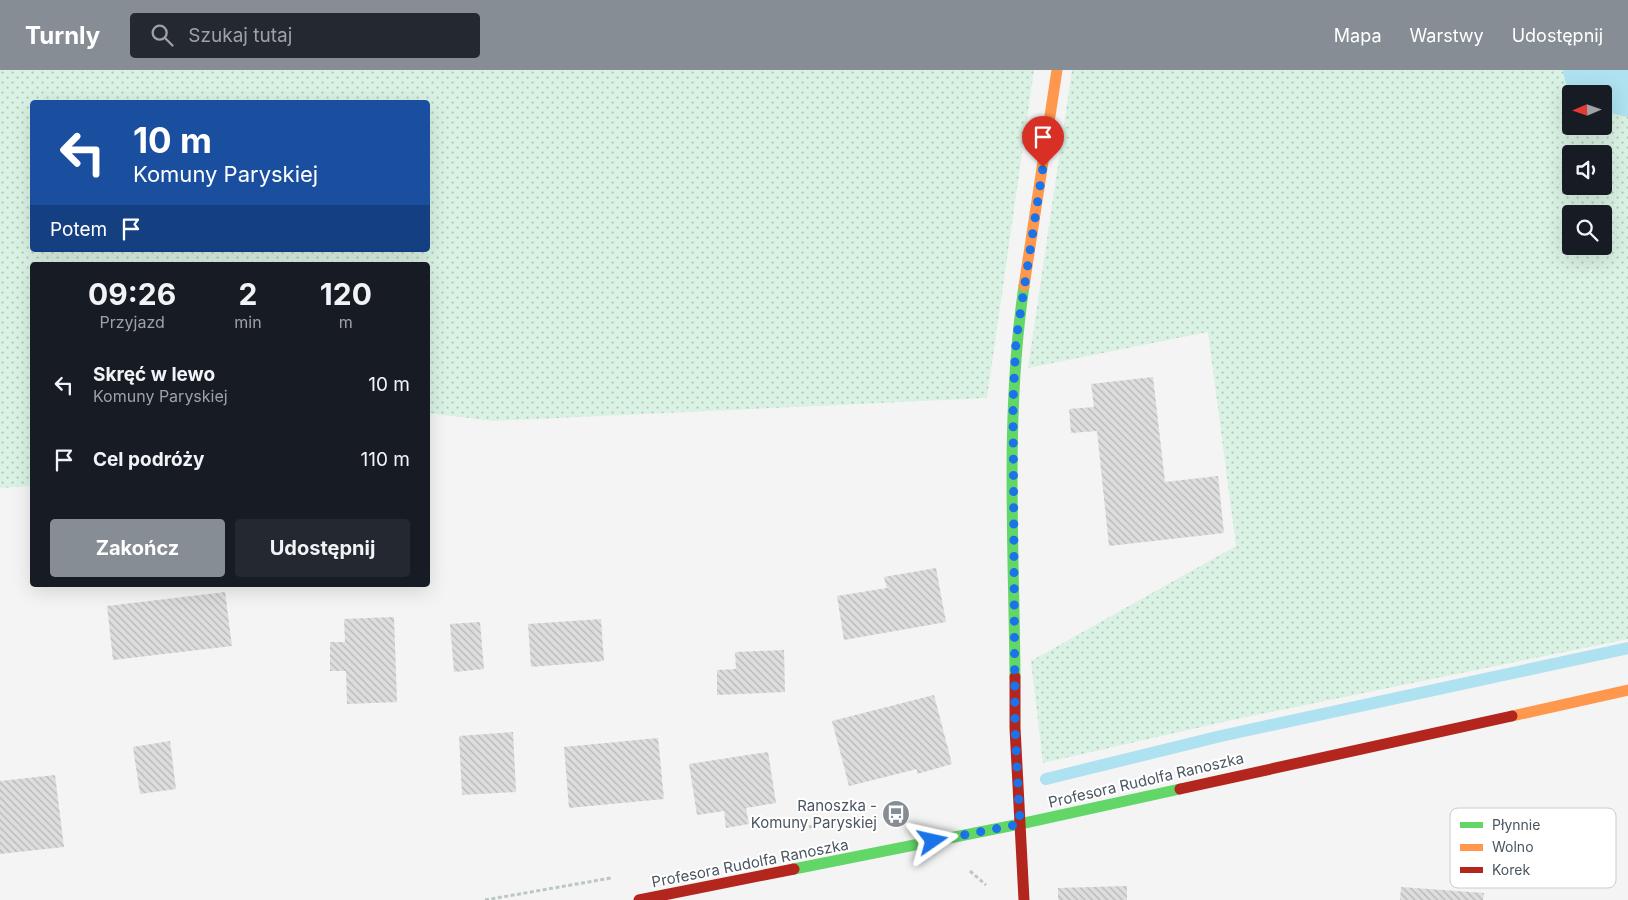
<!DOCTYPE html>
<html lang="pl">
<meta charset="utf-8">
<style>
:root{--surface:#171b24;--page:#242831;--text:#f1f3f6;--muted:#9ea1a6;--accent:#868d94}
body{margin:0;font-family:Inter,sans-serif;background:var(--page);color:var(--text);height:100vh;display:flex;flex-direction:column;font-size:19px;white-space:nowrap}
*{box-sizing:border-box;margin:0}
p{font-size:16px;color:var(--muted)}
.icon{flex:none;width:28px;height:28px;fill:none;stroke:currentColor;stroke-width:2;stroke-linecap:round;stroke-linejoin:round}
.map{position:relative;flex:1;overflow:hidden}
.panel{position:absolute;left:30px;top:192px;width:400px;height:325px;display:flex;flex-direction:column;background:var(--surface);border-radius:5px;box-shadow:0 5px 20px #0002}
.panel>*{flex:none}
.guide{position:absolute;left:30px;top:30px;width:400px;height:152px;border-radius:5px;box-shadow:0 5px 20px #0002;background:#1a4fa0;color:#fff;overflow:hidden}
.needle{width:32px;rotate:268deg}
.tools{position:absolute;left:1562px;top:15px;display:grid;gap:10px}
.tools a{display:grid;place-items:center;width:50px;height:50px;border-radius:5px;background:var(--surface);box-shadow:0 5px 20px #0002;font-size:25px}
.pin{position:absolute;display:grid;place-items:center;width:42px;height:42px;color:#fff;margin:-51px -21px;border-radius:50% 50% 50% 0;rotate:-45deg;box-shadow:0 0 5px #0007}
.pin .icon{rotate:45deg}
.me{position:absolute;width:55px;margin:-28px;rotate:79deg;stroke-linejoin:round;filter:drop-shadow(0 0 4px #0008)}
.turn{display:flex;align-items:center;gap:18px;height:105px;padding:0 20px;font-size:22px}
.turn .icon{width:65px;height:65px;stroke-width:2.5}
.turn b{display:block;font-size:35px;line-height:42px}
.then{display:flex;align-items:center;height:48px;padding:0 20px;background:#0003;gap:10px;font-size:19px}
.eta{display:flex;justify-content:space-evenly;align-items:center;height:85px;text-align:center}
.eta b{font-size:30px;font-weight:700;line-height:35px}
.button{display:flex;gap:10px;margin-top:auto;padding:10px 20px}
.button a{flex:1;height:58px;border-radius:5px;background:var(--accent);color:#fff;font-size:20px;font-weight:700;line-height:58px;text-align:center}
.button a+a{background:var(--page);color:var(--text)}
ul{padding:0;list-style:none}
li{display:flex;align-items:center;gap:15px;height:75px;padding:0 20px}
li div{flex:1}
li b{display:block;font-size:19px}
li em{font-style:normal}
header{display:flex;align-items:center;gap:30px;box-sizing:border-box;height:70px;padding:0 25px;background:var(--accent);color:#fff}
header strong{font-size:24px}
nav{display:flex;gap:28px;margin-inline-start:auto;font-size:18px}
.search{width:350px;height:45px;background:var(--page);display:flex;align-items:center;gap:12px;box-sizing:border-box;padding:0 18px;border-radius:5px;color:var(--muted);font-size:19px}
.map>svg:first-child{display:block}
</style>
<header>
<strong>Turnly</strong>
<div class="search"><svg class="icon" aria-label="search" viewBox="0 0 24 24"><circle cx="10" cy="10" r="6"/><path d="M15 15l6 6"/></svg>Szukaj tutaj</div>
<nav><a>Mapa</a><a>Warstwy</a><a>Udostępnij</a></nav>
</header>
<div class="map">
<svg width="1628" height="830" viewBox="0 0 1628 830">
<defs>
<pattern id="grass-dots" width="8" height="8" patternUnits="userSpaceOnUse" patternTransform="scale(1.25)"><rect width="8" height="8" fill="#d9f2e3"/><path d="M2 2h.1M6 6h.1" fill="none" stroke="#b2c7bb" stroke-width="1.8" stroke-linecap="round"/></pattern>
<pattern id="building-back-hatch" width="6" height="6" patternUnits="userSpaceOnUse" patternTransform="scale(1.25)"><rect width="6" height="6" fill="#ddddde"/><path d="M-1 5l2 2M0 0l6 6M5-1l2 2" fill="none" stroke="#b5b6b7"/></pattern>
</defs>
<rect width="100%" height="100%" fill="#f4f4f4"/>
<g fill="url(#grass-dots)" fill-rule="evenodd">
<path d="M0,0h1034l-47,328 -494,23 -65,-8v-148h-396v221l-32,2zM32,32h396v148h-396z"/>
<path d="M1072,0h556v569l-396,81 -189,43 -12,-102 205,-115 -28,-214 -180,36zM1571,24h33v32h-33zM1571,84h33v32h-33zM1571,144h33v32h-33z"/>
</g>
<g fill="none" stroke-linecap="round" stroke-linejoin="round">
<path stroke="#aee2f0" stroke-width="12" d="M1046,709l175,-43 407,-88"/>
<path stroke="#aee2f0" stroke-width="75" d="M1601,0l27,9"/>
</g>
<g fill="url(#building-back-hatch)">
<path d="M1153,307l12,105 53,-6 6,57 -115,13 -12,-115 -26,2 -2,-24 25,-2 -3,-23z"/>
<path d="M936,498l10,54 -102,18 -7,-44 50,-8 -3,-11z"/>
<path d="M225,522l7,54 -119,14 -6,-54z"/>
<path d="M394,547l3,85 -50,2 -1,-33h-16v-29h15l-1,-23z"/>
<path d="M601,549l3,42 -73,6 -3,-43z"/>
<path d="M480,552l4,47 -30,3 -4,-48z"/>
<path d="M784,580l1,42 -68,3v-25l19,-1 -1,-17z"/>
<path d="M934,625l18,69 -35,10v-5l-68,17 -17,-65z"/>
<path d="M513,662l3,60 -54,3 -3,-59z"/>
<path d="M658,668l6,61 -95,9 -5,-61z"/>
<path d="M170,671l6,48 -36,5 -7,-47z"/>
<path d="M768,682l8,51 -30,5 3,16 -23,4 -2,-17 -27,4 -8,-51z"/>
<path d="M55,705l9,72 -64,7v-73z"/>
<path d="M1127,816v14h-69v-12z"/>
<path d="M1401,817l83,6 -1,7h-83z"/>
</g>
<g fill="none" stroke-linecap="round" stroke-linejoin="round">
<g stroke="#bcc7c4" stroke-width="3" stroke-dasharray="4 2.5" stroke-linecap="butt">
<path d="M796,759l20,-3"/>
<path d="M970,801l16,14"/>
<path d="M485,830l126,-22"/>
</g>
<g stroke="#63d668" stroke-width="11">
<path d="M1015,607c-1,-130 -10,-262 9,-391"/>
<path d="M794,799l226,-45 160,-35"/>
</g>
<g stroke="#ff974d" stroke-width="11">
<path d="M1024,216l33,-216"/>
<path d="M1512,646l116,-26"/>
</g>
<g stroke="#b3261e" stroke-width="11">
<path d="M1015,607v51l9,172"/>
<path d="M1180,719l332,-73"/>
<path d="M639,830l155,-31"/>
</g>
</g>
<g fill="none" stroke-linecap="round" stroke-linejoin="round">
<path stroke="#1a73e8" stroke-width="9" stroke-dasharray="0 16.2" d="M933,771l87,-17 -5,-96 -2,-326 3,-61 27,-174"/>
</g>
<defs>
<g id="bus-disc" transform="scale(1.4375)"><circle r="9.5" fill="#868d94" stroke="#fff"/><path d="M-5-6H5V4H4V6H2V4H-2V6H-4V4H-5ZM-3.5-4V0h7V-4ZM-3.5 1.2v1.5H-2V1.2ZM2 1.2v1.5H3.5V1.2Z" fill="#fff"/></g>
</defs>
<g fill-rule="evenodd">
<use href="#bus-disc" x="896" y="744"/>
</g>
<g text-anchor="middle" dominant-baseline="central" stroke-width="4" stroke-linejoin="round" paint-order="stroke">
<g font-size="15" fill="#4a5661" stroke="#fff">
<text transform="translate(1146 710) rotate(-13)">Profesora Rudolfa Ranoszka</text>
<text transform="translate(750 793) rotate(-11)">Profesora Rudolfa Ranoszka</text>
</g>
<g font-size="15" fill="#4a5661" stroke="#fff" text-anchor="end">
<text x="877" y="735">Ranoszka -<tspan x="877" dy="17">Komuny Paryskiej</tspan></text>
</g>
</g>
<rect x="1450" y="738" width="166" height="80" rx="8" fill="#fff" stroke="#c9ccd0" stroke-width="1"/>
<rect x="1460" y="752" width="23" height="6" fill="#63d668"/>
<rect x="1460" y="774" width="23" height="7" fill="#ff974d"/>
<rect x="1460" y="797" width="23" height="6" fill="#b3261e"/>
<g font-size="14" fill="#4a5661">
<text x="1492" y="760">Płynnie</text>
<text x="1492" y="782">Wolno</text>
<text x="1492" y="805">Korek</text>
</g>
</svg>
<div class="tools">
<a><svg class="needle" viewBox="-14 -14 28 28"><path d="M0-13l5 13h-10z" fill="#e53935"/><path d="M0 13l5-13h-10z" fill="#9ea1a6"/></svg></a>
<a><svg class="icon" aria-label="sound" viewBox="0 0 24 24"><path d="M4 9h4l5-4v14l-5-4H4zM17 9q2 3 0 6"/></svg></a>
<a><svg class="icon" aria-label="search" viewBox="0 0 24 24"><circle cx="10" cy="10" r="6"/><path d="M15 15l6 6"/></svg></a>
</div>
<div class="pin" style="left:1043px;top:97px;background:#d93025"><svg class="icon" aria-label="arrive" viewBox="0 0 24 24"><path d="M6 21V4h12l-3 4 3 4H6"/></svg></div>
<svg class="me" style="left:933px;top:771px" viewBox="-20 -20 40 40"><path d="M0-17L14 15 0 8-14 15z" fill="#1a73e8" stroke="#fff" stroke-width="4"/></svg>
<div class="guide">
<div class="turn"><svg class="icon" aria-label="left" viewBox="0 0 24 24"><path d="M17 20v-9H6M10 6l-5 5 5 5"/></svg><div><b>10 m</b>Komuny Paryskiej</div></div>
<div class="then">Potem<svg class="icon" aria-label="arrive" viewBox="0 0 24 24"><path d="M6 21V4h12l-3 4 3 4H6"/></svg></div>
</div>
<section class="panel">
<div class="eta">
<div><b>09:26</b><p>Przyjazd</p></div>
<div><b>2</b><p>min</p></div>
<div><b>120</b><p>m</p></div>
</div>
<ul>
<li><svg class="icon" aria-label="left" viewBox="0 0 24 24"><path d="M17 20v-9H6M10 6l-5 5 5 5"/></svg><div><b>Skręć w lewo</b><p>Komuny Paryskiej</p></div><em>10 m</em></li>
<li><svg class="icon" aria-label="arrive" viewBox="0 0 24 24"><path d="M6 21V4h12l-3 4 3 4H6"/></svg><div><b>Cel podróży</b></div><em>110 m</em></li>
</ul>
<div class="button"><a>Zakończ</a><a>Udostępnij</a></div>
</section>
</div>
